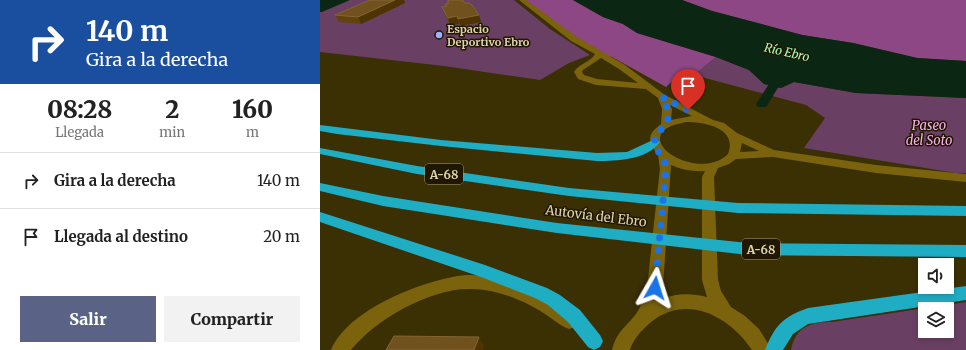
<!DOCTYPE html>
<html lang="es">
<meta charset="utf-8">
<style>
:root{--surface:#fff;--page:#f2f2f2;--text:#222;--muted:#767676;--line:#e0e0e0;--accent:#5a6385}
body{margin:0;font-family:Merriweather,serif;background:var(--page);color:var(--text);height:100vh;display:flex;flex-direction:column;font-size:15px;white-space:nowrap}
*{box-sizing:border-box;margin:0}
p{font-size:13px;color:var(--muted)}
.icon{flex:none;width:22px;height:22px;fill:none;stroke:currentColor;stroke-width:2;stroke-linecap:round;stroke-linejoin:round}
.map{position:relative;flex:1;overflow:hidden}
.sheet{display:flex;flex-direction:column;background:var(--surface);width:320px}
.sheet>*{flex:none}
.guide{background:#1a4fa0;color:#fff;overflow:hidden}
.tools{position:absolute;left:598px;top:258px;display:grid;gap:8px}
.tools a{display:grid;place-items:center;width:36px;height:36px;border-radius:0px;background:var(--surface);box-shadow:0 2px 6px #0003;font-size:20px}
.pin{position:absolute;display:grid;place-items:center;width:34px;height:34px;color:#fff;margin:-41px -17px;border-radius:50% 50% 50% 0;rotate:-45deg;box-shadow:0 0 4px #0007}
.pin .icon{rotate:45deg}
.me{position:absolute;width:44px;margin:-22px;rotate:6deg;stroke-linejoin:round;filter:drop-shadow(0 0 3px #0008)}
.turn{display:flex;align-items:center;gap:14px;height:84px;padding:0 20px;font-size:18px}
.turn .icon{width:52px;height:52px;stroke-width:2.5}
.turn b{display:block;font-size:28px;line-height:34px}
.eta{display:flex;justify-content:space-evenly;align-items:center;height:68px;text-align:center}
.eta b{font-size:24px;font-weight:800;line-height:28px}
.button{display:flex;gap:8px;margin-top:auto;padding:8px 20px}
.button a{flex:1;height:46px;border-radius:0px;background:var(--accent);color:#fff;font-size:16px;font-weight:800;line-height:46px;text-align:center}
.button a+a{background:var(--page);color:var(--text)}
ul{padding:0;list-style:none}
li{display:flex;align-items:center;gap:12px;height:56px;padding:0 20px;border-top:1px solid var(--line)}
li div{flex:1}
li b{display:block;font-size:15px}
li em{font-style:normal}
main{display:flex;flex:1;min-height:0}
.map>svg:first-child{display:block}
</style>
<main>
<section class="sheet">
<div class="guide">
<div class="turn"><svg class="icon" aria-label="right" viewBox="0 0 24 24"><path d="M7 20v-9h11M14 6l5 5-5 5"/></svg><div><b>140 m</b>Gira a la derecha</div></div>
</div>
<div class="eta">
<div><b>08:28</b><p>Llegada</p></div>
<div><b>2</b><p>min</p></div>
<div><b>160</b><p>m</p></div>
</div>
<ul>
<li><svg class="icon" aria-label="right" viewBox="0 0 24 24"><path d="M7 20v-9h11M14 6l5 5-5 5"/></svg><div><b>Gira a la derecha</b></div><em>140 m</em></li>
<li><svg class="icon" aria-label="arrive" viewBox="0 0 24 24"><path d="M6 21V4h12l-3 4 3 4H6"/></svg><div><b>Llegada al destino</b></div><em>20 m</em></li>
</ul>
<div class="button"><a>Salir</a><a>Compartir</a></div>
</section>
<div class="map">
<svg width="646" height="350" viewBox="0 0 646 350">
<rect width="100%" height="100%" fill="#3b2f04"/>
<g fill="#694063" fill-rule="evenodd">
<path d="M0,0h194l36,29 40,26 -21,8 -29,17 -96,-14 -124,-14z"/>
<path d="M396,57l33,13 15,14 17,4 13,-6 62,11 110,5v75h-10l-152,-25 21,-30 -19,-13 -112,-30z"/>
<path d="M646,302v48h-175c4,-23 20,-28 41,-28zM605,309h22v22h-22z"/>
</g>
<g fill="#8c4784">
<path d="M202,0h51l30,17 20,7 14,9 79,24 -22,18 -16,1 -12,11 -54,-30 -13,-3z"/>
<path d="M362,0h284v61l-49,-3 -64,-15 -51,-8 -90,-24z"/>
</g>
<g fill="#0b2714">
<path d="M0,0h30l-28,12h-2z"/>
<path d="M253,0h109l30,11 90,24 51,8 64,15 49,3v37l-110,-5 -62,-11 -13,6 -17,-4 -15,-14 -33,-13 -79,-24 -14,-9 -20,-7z"/>
</g>
<g fill="none" stroke-linecap="round" stroke-linejoin="round">
<path fill="#0b2714" fill-rule="evenodd" d="M453,83l6,3 -11,18 -2,3h-8l-2,-3 13,-20z"/>
<g fill="#7a630c" fill-rule="evenodd">
<path d="M199,0h7l51,37 48,28 40,30 48,25 11,3 13,10 37,17 102,15 90,9v8l-90,-9 -103,-16 -37,2 -7,5 -11,4 -4,9 4,103 3,11 10,16 14,9 14,13 13,21h-20c-23,-34 -66,-57 -102,-27 -8,7 -17,16 -20,27h-18c5,-19 13,-22 24,-36 5,-7 9,-18 11,-26l13,-120c-1,-3 -1,-10 -2,-12 -9,-15 -13,-20 3,-32l1,-15 -4,-11 -12,-9 -50,-4 -18,-6 -4,-7c5,-9 16,-9 21,-18l-24,-13zM281,58l18,11 19,14 -41,-4 -13,-4 -2,-3 1,-2zM350,105l22,11 -21,4 1,-11zM366,122c19,0 52,6 42,32 -28,28 -94,-11 -57,-28 5,-2 11,-3 15,-4zM422,143l17,8 -19,1zM351,165c11,5 23,7 34,6l-3,6v103l5,17c-16,-4 -31,-4 -46,2l2,-11z"/>
<path d="M146,275c39,-1 79,18 109,40l3,6 -3,6 -6,2c-8,-3 -14,-8 -21,-13 -10,-7 -21,-13 -32,-17 -14,-6 -30,-10 -45,-10 -40,-1 -95,30 -120,61h-20c17,-41 94,-71 135,-75z"/>
</g>
<g fill="#1fadc4" fill-rule="evenodd">
<path d="M0,125l121,15 156,13 30,-1 28,-13 5,3c-13,18 -43,19 -63,19l-156,-15 -104,-12 -17,-3z"/>
<path d="M0,148l97,18 152,22 169,15 228,3v10l-228,-3 -169,-17 -152,-22 -97,-20z"/>
<path d="M0,183l63,13 174,27 191,20 218,2v12l-218,-2 -191,-22 -174,-27 -63,-15z"/>
<path d="M0,212l165,53 62,23 13,7 20,15 20,25 3,6 -3,6 -6,3 -6,-3 -20,-25 -20,-17 -13,-7 -54,-21 -161,-55z"/>
<path d="M646,286v14l-158,24 -15,10 -10,16h-18c10,-25 18,-33 43,-42z"/>
</g>
</g>
<g fill="#63430c">
<path d="M50,0h34l1,3 -44,21 -22,-2 -4,-7z"/>
<path d="M145,3l14,12 2,7 -20,4 -2,-2 -9,1 -5,-11 -3,-7 4,-1 -1,-2z"/>
</g>
<g fill="#4e3402">
<path d="M75,0h9l1,3 -44,21 -3,-7z"/>
<path d="M159,15l2,7 -20,4 -3,-7z"/>
<path d="M137,16l2,8 -9,1 -2,-7z"/>
<path d="M159,337l5,8 -1,5h-9z"/>
</g>
<g fill="#71521e" stroke="#826634">
<path d="M50,0h25l-37,17 -23,-2z"/>
<path d="M128,0h14l3,3h4l3,2 7,10 -21,4 -1,-3 -9,2 -6,-11 5,-1 -2,-2h3z"/>
<path d="M74,336l85,1 -5,13h-88z"/>
</g>
<g fill="none" stroke-linecap="round" stroke-linejoin="round">
<path stroke="#1a73e8" stroke-width="7" stroke-dasharray="0 12.6" d="M335,288l11,-120c-1,-13 -10,-15 -11,-25 -1,-12 7,-12 11,-19 5,-8 0,-20 -4,-27l26,13"/>
</g>
<circle fill="#9fb3fd" stroke="#201700" stroke-width="1.5" cx="119" cy="35" r="4"/>
<g text-anchor="middle" dominant-baseline="central" stroke-width="3" stroke-linejoin="round" paint-order="stroke">
<g font-size="11" font-weight="bold" fill="#dfd3af" stroke="#201700" text-anchor="start">
<text x="127" y="29">Espacio<tspan x="127" dy="13">Deportivo Ebro</tspan></text>
</g>
<g font-size="12" font-style="italic" fill="#a4fcbc" stroke="#201700">
<text transform="translate(467 52) rotate(13)">Río Ebro</text>
</g>
<g fill="#201700" stroke="#a69b7a" stroke-width="1">
<rect x="105" y="164" width="38" height="20" rx="3"/>
<rect x="422" y="239" width="38" height="20" rx="3"/>
</g>
<g font-size="12" font-weight="bold" fill="#dfd3af">
<text x="124" y="174">A-68</text>
<text x="441" y="249">A-68</text>
</g>
<g font-size="13" font-style="italic" fill="#fcaef0" stroke="#201700">
<text x="609" y="125">Paseo<tspan x="609" dy="15">del Soto</tspan></text>
</g>
<g font-size="13" fill="#dfd3af" stroke="#201700">
<text transform="translate(276 216) rotate(7)">Autovía del Ebro</text>
</g>
</g>
</svg>
<div class="tools">
<a><svg class="icon" aria-label="sound" viewBox="0 0 24 24"><path d="M4 9h4l5-4v14l-5-4H4zM17 9q2 3 0 6"/></svg></a>
<a><svg class="icon" aria-label="layers" viewBox="0 0 24 24"><path d="M12 4l9 5-9 5-9-5zM3 14l9 5 9-5"/></svg></a>
</div>
<div class="pin" style="left:368px;top:110px;background:#d93025"><svg class="icon" aria-label="arrive" viewBox="0 0 24 24"><path d="M6 21V4h12l-3 4 3 4H6"/></svg></div>
<svg class="me" style="left:335px;top:288px" viewBox="-20 -20 40 40"><path d="M0-17L14 15 0 8-14 15z" fill="#1a73e8" stroke="#fff" stroke-width="4"/></svg>
</div>
</main>
